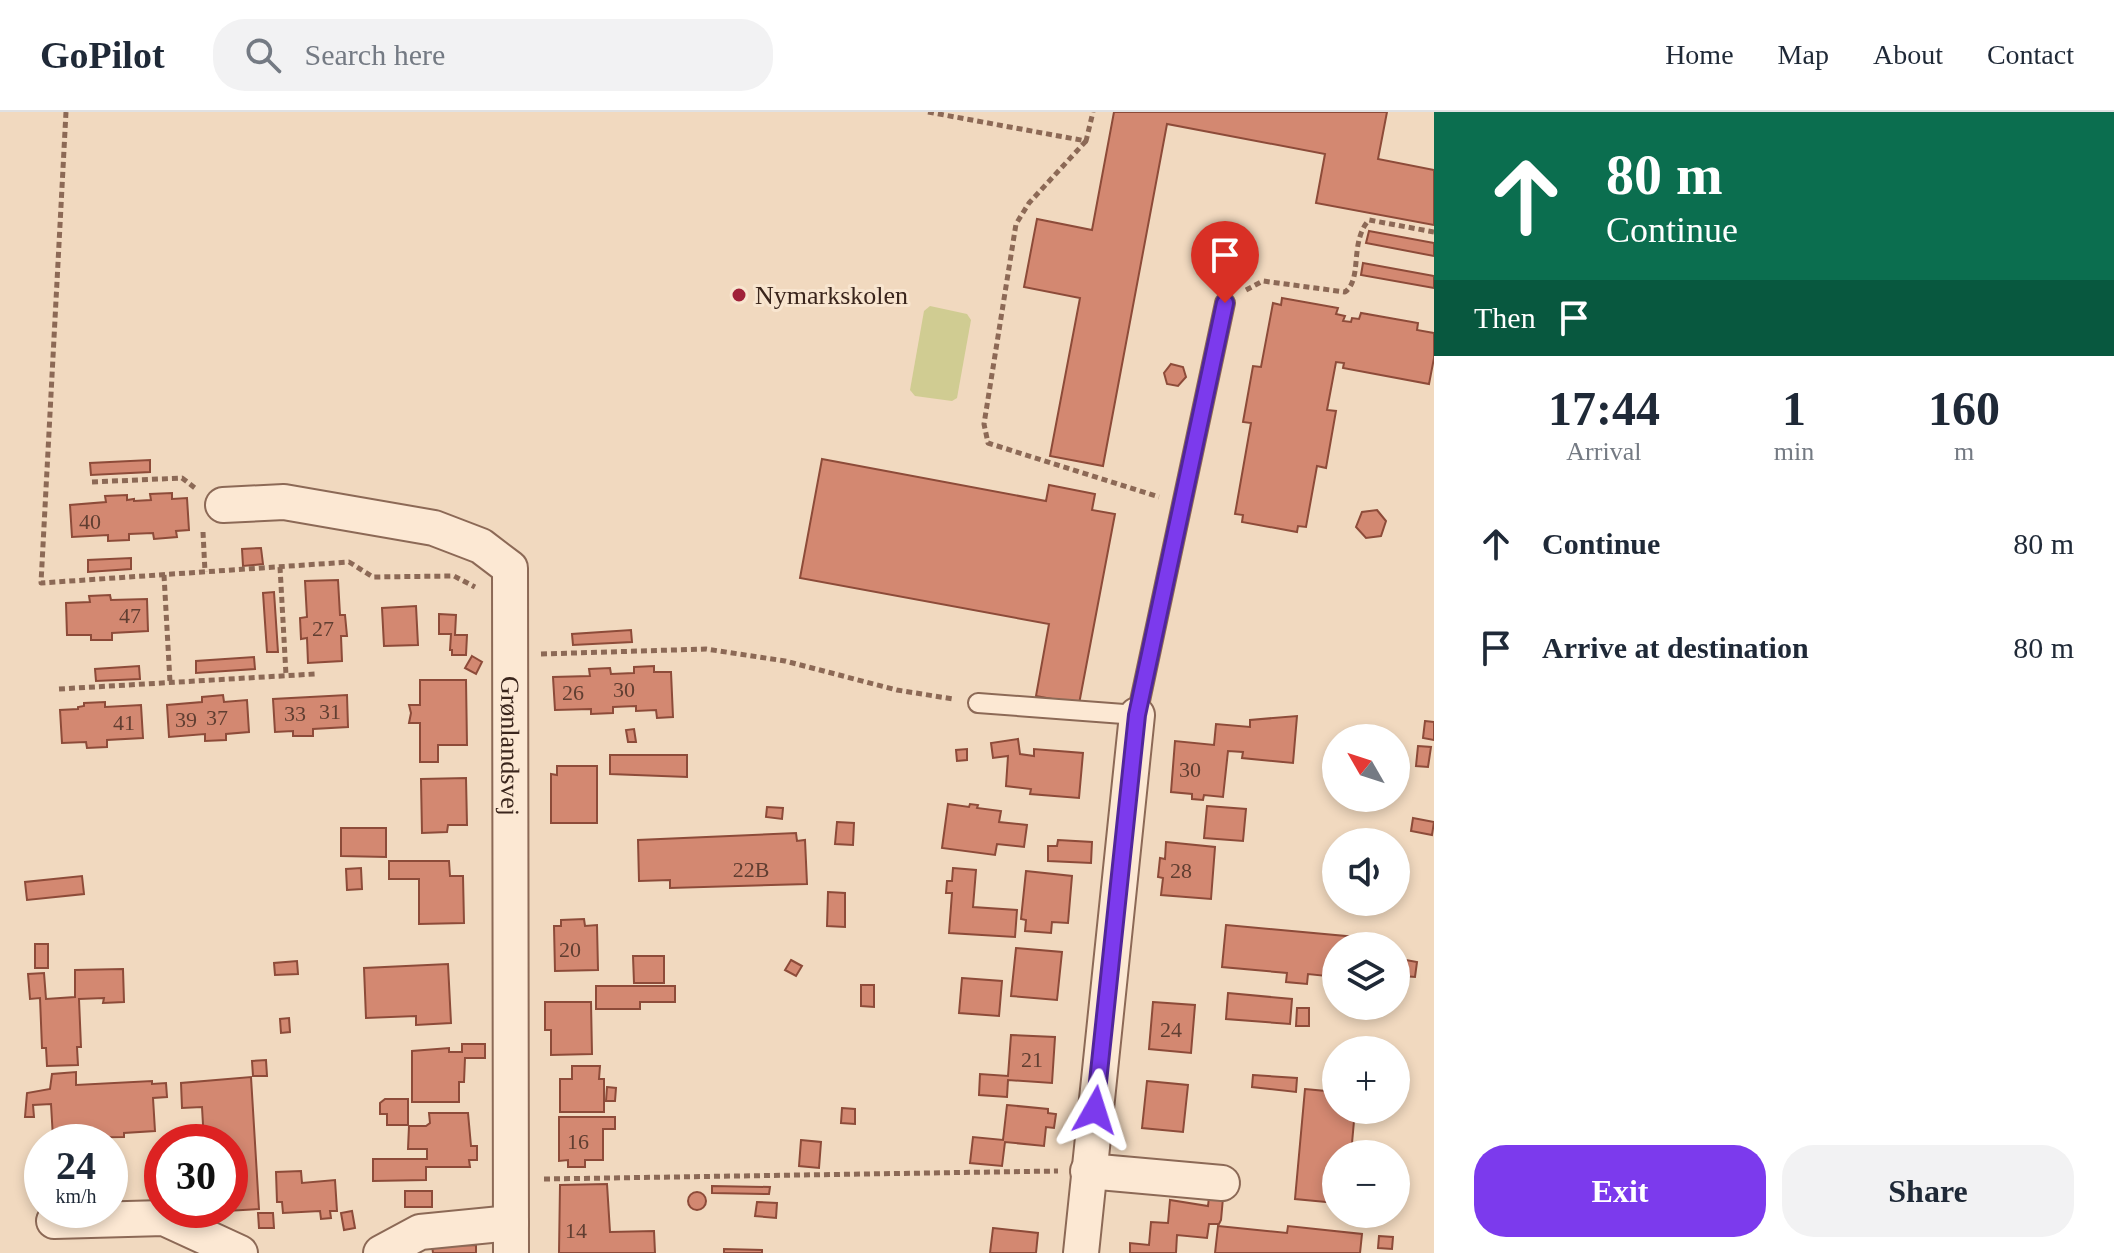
<!DOCTYPE html>
<meta charset="utf-8">
<style>
:root{--surface:#fff;--page:#f2f2f3;--text:#1f2937;--muted:#747a83;--line:#e0e1e3;--accent:#7c3aed}
body{margin:0;font-family:"Times New Roman",serif;background:var(--page);color:var(--text);height:100vh;display:flex;flex-direction:column;font-size:30px;white-space:nowrap}
*{box-sizing:border-box;margin:0}
p{font-size:26px;color:var(--muted)}
.icon{flex:none;width:44px;height:44px;fill:none;stroke:currentColor;stroke-width:2;stroke-linecap:round;stroke-linejoin:round}
.map{position:relative;flex:1;overflow:hidden}
.panel{display:flex;flex-direction:column;background:var(--surface);width:680px}
.panel>*{flex:none}
.top-card{background:#0b6e4f;color:#fff;overflow:hidden}
.needle{width:52px;rotate:309deg}
.buttons{position:absolute;left:1322px;top:612px;display:grid;gap:16px}
.buttons a{display:grid;place-items:center;width:88px;height:88px;border-radius:50%;background:var(--surface);box-shadow:0 4px 12px #0003;font-size:40px}
.speed{position:absolute;left:24px;top:1012px;display:flex;gap:16px;font-size:40px;font-weight:700;text-align:center}
.speed>*{display:grid;place-content:center;width:104px;height:104px;border-radius:50%;background:var(--surface);box-shadow:0 4px 12px #0003;line-height:1}
.speed small{font-size:20px;font-weight:400}
.speed .limit{border:12px solid #d22;background:#fff;color:#111}
.pin{position:absolute;display:grid;place-items:center;width:68px;height:68px;color:#fff;margin:-82px -34px;border-radius:50% 50% 50% 0;rotate:-45deg;box-shadow:0 0 8px #0007}
.pin .icon{rotate:45deg}
.me{position:absolute;width:88px;margin:-44px;rotate:6deg;stroke-linejoin:round;filter:drop-shadow(0 0 6px #0008)}
.turn{display:flex;align-items:center;gap:28px;height:168px;padding:0 40px;font-size:36px}
.turn .icon{width:104px;height:104px;stroke-width:2.5}
.turn b{display:block;font-size:56px;line-height:68px}
.then{display:flex;align-items:center;height:76px;padding:0 40px;background:#0003;gap:16px;font-size:30px}
.eta{display:flex;justify-content:space-evenly;align-items:center;height:136px;text-align:center}
.eta b{font-size:48px;font-weight:700;line-height:56px}
.action{display:flex;gap:16px;margin-top:auto;padding:16px 40px}
.action a{flex:1;height:92px;border-radius:32px;background:var(--accent);color:#fff;font-size:32px;font-weight:700;line-height:92px;text-align:center}
.action a+a{background:var(--page);color:var(--text)}
ul{padding:0;list-style:none}
li{display:flex;align-items:center;gap:24px;height:104px;padding:0 40px}
li div{flex:1}
li b{display:block;font-size:30px}
li em{font-style:normal}
header{display:flex;align-items:center;gap:48px;box-sizing:border-box;height:112px;padding:0 40px;background:var(--surface);border-bottom:2px solid var(--line)}
header strong{font-size:38px}
nav{display:flex;gap:44px;margin-inline-start:auto;font-size:28px}
.search{width:560px;height:72px;background:var(--page);display:flex;align-items:center;gap:20px;box-sizing:border-box;padding:0 28px;border-radius:32px;color:var(--muted);font-size:30px}
main{display:flex;flex:1;min-height:0}
.map>svg:first-child{display:block}
</style>
<header>
<strong>GoPilot</strong>
<div class="search"><svg class="icon" aria-label="search" viewBox="0 0 24 24"><circle cx="10" cy="10" r="6"/><path d="M15 15l6 6"/></svg>Search here</div>
<nav><a>Home</a><a>Map</a><a>About</a><a>Contact</a></nav>
</header>
<main>
<div class="map">
<svg width="1434" height="1141" viewBox="0 0 1434 1141">
<rect width="100%" height="100%" fill="#f1d9bf"/>
<path fill="#d0cc92" d="M930,194l37,8 4,6 -14,78 -5,3 -37,-5 -5,-6 14,-79z"/>
<g fill="#d38871" stroke="#8d4b39" stroke-width="2">
<path d="M1114,0h273l-9,47 56,11v55l-118,-22 9,-49 -158,-30 -64,342 -53,-10 30,-158 -56,-11 13,-68 55,11z"/>
<path d="M1369,119l65,12v13l-68,-13z"/>
<path d="M1363,151l71,13v12l-73,-13z"/>
<path d="M1282,186l56,10 -2,6 9,2 -2,5 8,1 1,-4 7,1 2,-6 57,10 -1,7 17,3v25l-5,26 -86,-16 1,-5 -8,-1 -9,48 9,1 -10,57 -9,-2 -11,61 -8,-1 -1,6 -55,-10 1,-7 -8,-1 16,-91 -8,-1 10,-56 8,1 12,-64 8,2z"/>
<path d="M1171,252l12,3 3,10 -8,9 -11,-2 -3,-11z"/>
<path d="M822,347l224,42 3,-16 46,9 -3,16 23,4 -36,190 -43,-8 13,-72 -249,-46z"/>
<path d="M150,348v12l-59,3 -1,-12z"/>
<path d="M172,381v6l15,-1 2,32 -13,1 1,6 -23,2 -1,-6 -24,1v6l-21,1v-6l-36,2 -2,-32 36,-3 -1,-6 22,-1v5l7,-1v2l17,-1 -1,-6z"/>
<path d="M1377,398l9,11 -5,15 -15,2 -10,-11 6,-15z"/>
<path d="M261,436l2,16 -20,2 -1,-17z"/>
<path d="M131,446v11l-43,3v-12z"/>
<path d="M338,468l2,35h5l2,21h-6l1,25 -34,2 -1,-25 -6,1 -1,-21 7,-1 -2,-36z"/>
<path d="M274,480l4,60h-11l-4,-59z"/>
<path d="M110,483l1,5 36,-1 1,32 -36,2v7h-21v-5h-24l-1,-32 24,-1 -1,-6z"/>
<path d="M416,494l2,39 -34,1 -2,-38z"/>
<path d="M439,502l17,1 -1,20h12l-1,20h-14v-5h-2l1,-16h-12z"/>
<path d="M631,518l1,12 -59,3 -1,-11z"/>
<path d="M472,544l10,6 -6,12 -11,-6z"/>
<path d="M254,545l1,12 -59,4v-12z"/>
<path d="M139,554l1,13 -44,2 -1,-12z"/>
<path d="M654,554v6h17l2,45 -16,1 -1,-8 -20,1v-5l-23,1v6l-22,1v-5l-36,1 -2,-33 37,-1 -1,-7 21,-1 1,6 23,-1v-6z"/>
<path d="M420,568h46l1,65h-29v17h-18v-39h-11l2,-10 -2,-8h11z"/>
<path d="M223,583l1,7 23,-2 2,32 -23,2v6l-21,1v-7l-36,3 -2,-32 35,-3v-5z"/>
<path d="M347,583l1,32 -35,2v7h-20v-5l-18,1 -2,-33z"/>
<path d="M105,590v5l36,-2 2,33 -36,2v7l-20,1 -1,-6 -24,1 -2,-33 18,-1v-2l6,-1v-3z"/>
<path d="M1297,604l-4,47 -51,-5 1,-6 -15,-1 -5,46 -19,-2 -1,5 -11,-1v-5l-21,-2 4,-51 39,4 2,-21 34,3v-7z"/>
<path d="M1425,609l9,1v18l-11,-2z"/>
<path d="M634,617l2,13h-8l-2,-12z"/>
<path d="M1018,627l2,15 14,2v-7l49,4 -4,45 -49,-4 1,-5 -25,-3 2,-30 -15,2 -2,-15z"/>
<path d="M1418,634l13,1 -3,20 -12,-1z"/>
<path d="M967,637v11l-10,1 -1,-11z"/>
<path d="M610,643h77v22l-77,-3z"/>
<path d="M557,654h40v57h-46v-49l6,1z"/>
<path d="M466,666l1,47h-19l-1,7 -25,1 -1,-54z"/>
<path d="M948,692l21,3 1,-3 8,1 -1,3 24,3 -2,11 28,3 -3,22 -27,-3 -2,11 -53,-7z"/>
<path d="M1207,694l39,3 -3,32 -39,-3z"/>
<path d="M767,695l16,1 -1,11 -16,-2z"/>
<path d="M1413,706l21,4 -2,13 -21,-4z"/>
<path d="M837,710l17,1 -1,22 -18,-1z"/>
<path d="M341,716h45v29l-45,-1z"/>
<path d="M796,721l1,8 8,-1 2,44 -137,4v-8l-31,1 -1,-41z"/>
<path d="M1058,728l34,2 -1,21 -43,-2v-15h9z"/>
<path d="M1166,730l49,5 -4,52 -50,-4 2,-17 -5,-1 2,-19 5,1z"/>
<path d="M389,749h60l1,15h13l1,47 -45,1v-45h-30z"/>
<path d="M361,756l1,21 -15,1 -1,-21z"/>
<path d="M953,756l23,2 -3,37 44,3 -2,27 -66,-4 3,-40h-6l1,-12h5z"/>
<path d="M1026,759l46,5 -4,47 -16,-1 -1,11 -26,-2 1,-11 -5,-1z"/>
<path d="M82,764l2,18 -57,6 -2,-18z"/>
<path d="M828,780l17,1v34l-18,-1z"/>
<path d="M584,807l1,7 12,-1 1,45 -43,1 -1,-45h7v-6z"/>
<path d="M1226,813l152,14 -1,7h-41v31l-28,-3 -1,10 -21,-2 1,-9 -65,-6z"/>
<rect x="35" y="832" width="13" height="24"/>
<path d="M1016,836l46,4 -5,48 -46,-4z"/>
<path d="M633,844h31v27h-30z"/>
<path d="M791,848l11,6 -6,10 -11,-6z"/>
<path d="M1406,848l11,2 -2,15 -11,-1z"/>
<path d="M297,849l1,13 -23,1 -1,-12z"/>
<path d="M448,852l3,59 -35,2v-9l-50,2 -2,-50z"/>
<path d="M123,857l1,33 -21,1 1,-5 -25,1 2,48h-4l1,18 -31,1 -1,-18h-4l-2,-50 -10,1 -2,-25 16,-1 2,26 29,-2v-27z"/>
<path d="M962,866l40,3 -3,35 -40,-3z"/>
<path d="M861,873h13v22l-13,-1z"/>
<path d="M596,874h79v16h-35v7h-44z"/>
<path d="M1228,881l64,6 -2,25 -64,-5z"/>
<path d="M545,890h46l1,52 -41,1v-25h-6z"/>
<path d="M1153,890l42,3 -4,48 -42,-4z"/>
<path d="M1297,896h12v18h-13z"/>
<path d="M289,906l1,14 -9,1 -1,-14z"/>
<path d="M1011,923l44,2 -3,46 -44,-3 -1,17 -28,-2 1,-21 28,2z"/>
<path d="M462,932h23v14h-20l-1,24h-5v20h-47v-51l37,-3v4h13z"/>
<path d="M266,948l1,16h-14l-1,-15z"/>
<path d="M572,954h28l-1,13h5v33h-44v-33h12z"/>
<path d="M76,960v13l76,-4v3l14,-1 1,14 -14,1 2,33 -31,2v4l-71,1 -2,-34 -18,1 1,12h-9l2,-24 23,-4 2,-15z"/>
<path d="M1253,963l44,3 -1,14 -44,-5z"/>
<path d="M251,965l8,132 -51,3 22,-2v-68h-26l-2,-35 -20,1 -1,-25z"/>
<path d="M1147,969l41,4 -5,47 -41,-4z"/>
<path d="M607,975l9,1 -1,13h-9z"/>
<path d="M1305,977l31,3v18h19l-4,44h-15v49l-41,-4z"/>
<path d="M385,987h23v26h-21v-11h-7v-11z"/>
<path d="M1007,993l41,4v4l8,1 -2,14 -8,-1 -2,19 -39,-4 -3,24 -32,-3 3,-26 30,3z"/>
<path d="M842,996l13,1v15l-14,-1z"/>
<path d="M429,1001h39l3,33h6v14h-8l1,7h-44v13l-53,1v-22h54v-10h-19l1,-23h17l4,-3z"/>
<path d="M559,1005h56v12h-12v31h-18v7h-17v-7l-9,1z"/>
<path d="M801,1028l20,2 -2,26 -20,-2z"/>
<path d="M301,1059l1,12 33,-3 2,31h-7l1,7 -10,1 -1,-8 -37,2 -1,-11h-5l-1,-30z"/>
<path d="M607,1072l3,48 44,-1 1,22h-96l1,-68z"/>
<path d="M712,1074l58,1 -1,7 -57,-1z"/>
<rect x="405" y="1079" width="27" height="16"/>
<circle cx="697" cy="1089" r="9"/>
<path d="M1209,1085l14,1 -2,22 -2,4h-10l-2,14 -30,-3 -1,18h-46v-10l19,2 2,-23 17,1 2,-23 38,6z"/>
<path d="M757,1090l20,1 -1,15 -21,-2z"/>
<path d="M352,1099l3,17 -11,2 -3,-17z"/>
<path d="M258,1101h15l1,15h-15z"/>
<path d="M1361,1102h14l-1,12 -14,-1z"/>
<path d="M1218,1114l69,7 1,-7 74,8 -2,19h-145z"/>
<path d="M993,1116l45,5 -2,20h-46z"/>
<path d="M1379,1124l14,1 -1,12 -14,-1z"/>
<path d="M476,1133v8h-43l-1,-7z"/>
<path d="M724,1137l38,1v3h-38z"/>
</g>
<g fill="none" stroke-linecap="round" stroke-linejoin="round">
<g stroke="#8c6956" stroke-width="22">
<path id="service" d="M978,591l159,12 88,-412"/>
</g>
<g stroke="#8c6956" stroke-width="38">
<g id="minor">
<path id="s1" d="M223,393l61,-3 150,26 47,18 29,22 1,685"/>
<path d="M1088,1059l134,12"/>
<path d="M54,1109l110,-3 76,35"/>
<path d="M381,1141l39,-21 91,-9"/>
<path d="M1081,1141l56,-538"/>
</g>
</g>
<g stroke="#8c6956" stroke-width="5" stroke-dasharray="6 4" stroke-linecap="butt">
<path d="M66,0l-25,471 308,-21 24,15 81,-1 21,11"/>
<path d="M928,0l158,29 7,-29"/>
<path d="M1086,29l-57,62 -13,21 -32,200 4,19 171,54"/>
<path d="M1246,178l17,-9 82,11c18,-13 4,-50 24,-72l65,12"/>
<path d="M92,370l90,-4 13,10"/>
<path d="M203,420l2,40"/>
<path d="M280,455l6,108"/>
<path d="M164,463l6,107"/>
<path d="M541,542l165,-5 79,12 112,29 56,9"/>
<path d="M59,577l256,-15"/>
<path d="M544,1067l514,-8"/>
</g>
<use href="#service" stroke="#fce8d3" stroke-width="18"/>
<use href="#minor" stroke="#fce8d3" stroke-width="34"/>
</g>
<g fill="none" stroke-linecap="round" stroke-linejoin="round">
<g stroke="#51269a" stroke-width="20">
<path id="route" d="M1095,998l42,-395 88,-412"/>
</g>
<use href="#route" stroke="#7c3aed" stroke-width="14"/>
</g>
<circle fill="#a02139" stroke="#f8e5cf" stroke-width="3" cx="739" cy="183" r="8"/>
<g text-anchor="middle" dominant-baseline="central" stroke-width="6" stroke-linejoin="round" paint-order="stroke">
<g font-size="22" fill="#603e31">
<text x="90" y="409">40</text>
<text x="130" y="503">47</text>
<text x="323" y="516">27</text>
<text x="624" y="577">30</text>
<text x="573" y="580">26</text>
<text x="330" y="599">31</text>
<text x="295" y="601">33</text>
<text x="217" y="605">37</text>
<text x="186" y="607">39</text>
<text x="124" y="610">41</text>
<text x="1190" y="657">30</text>
<text x="751" y="757">22B</text>
<text x="1181" y="758">28</text>
<text x="570" y="837">20</text>
<text x="1171" y="917">24</text>
<text x="1032" y="947">21</text>
<text x="578" y="1029">16</text>
<text x="576" y="1118">14</text>
</g>
<g font-size="26" fill="#3a251c" stroke="#f8e5cf" text-anchor="start">
<text x="755" y="183">Nymarkskolen</text>
</g>
<g font-size="26" fill="#3a251c" stroke="#f8e5cf">
<text stroke="none"><textPath href="#s1" startOffset="478">Grønlandsvej</textPath></text>
</g>
</g>
</svg>
<div class="buttons">
<a><svg class="needle" viewBox="-14 -14 28 28"><path d="M0-13l5 13h-10z" fill="#e53935"/><path d="M0 13l5-13h-10z" fill="#747a83"/></svg></a>
<a><svg class="icon" aria-label="sound" viewBox="0 0 24 24"><path d="M4 9h4l5-4v14l-5-4H4zM17 9q2 3 0 6"/></svg></a>
<a><svg class="icon" aria-label="layers" viewBox="0 0 24 24"><path d="M12 4l9 5-9 5-9-5zM3 14l9 5 9-5"/></svg></a>
<a>+</a>
<a>−</a>
</div>
<div class="speed"><div>24<small>km/h</small></div><div class="limit">30</div></div>
<div class="pin" style="left:1225px;top:191px;background:#d93025"><svg class="icon" aria-label="arrive" viewBox="0 0 24 24"><path d="M6 21V4h12l-3 4 3 4H6"/></svg></div>
<svg class="me" style="left:1095px;top:998px" viewBox="-20 -20 40 40"><path d="M0-17L14 15 0 8-14 15z" fill="#7c3aed" stroke="#fff" stroke-width="4"/></svg>
</div>
<section class="panel">
<div class="top-card">
<div class="turn"><svg class="icon" aria-label="ahead" viewBox="0 0 24 24"><path d="M12 20V5M6 11l6-6 6 6"/></svg><div><b>80 m</b>Continue</div></div>
<div class="then">Then<svg class="icon" aria-label="arrive" viewBox="0 0 24 24"><path d="M6 21V4h12l-3 4 3 4H6"/></svg></div>
</div>
<div class="eta">
<div><b>17:44</b><p>Arrival</p></div>
<div><b>1</b><p>min</p></div>
<div><b>160</b><p>m</p></div>
</div>
<ul>
<li><svg class="icon" aria-label="ahead" viewBox="0 0 24 24"><path d="M12 20V5M6 11l6-6 6 6"/></svg><div><b>Continue</b></div><em>80 m</em></li>
<li><svg class="icon" aria-label="arrive" viewBox="0 0 24 24"><path d="M6 21V4h12l-3 4 3 4H6"/></svg><div><b>Arrive at destination</b></div><em>80 m</em></li>
</ul>
<div class="action"><a>Exit</a><a>Share</a></div>
</section>
</main>
